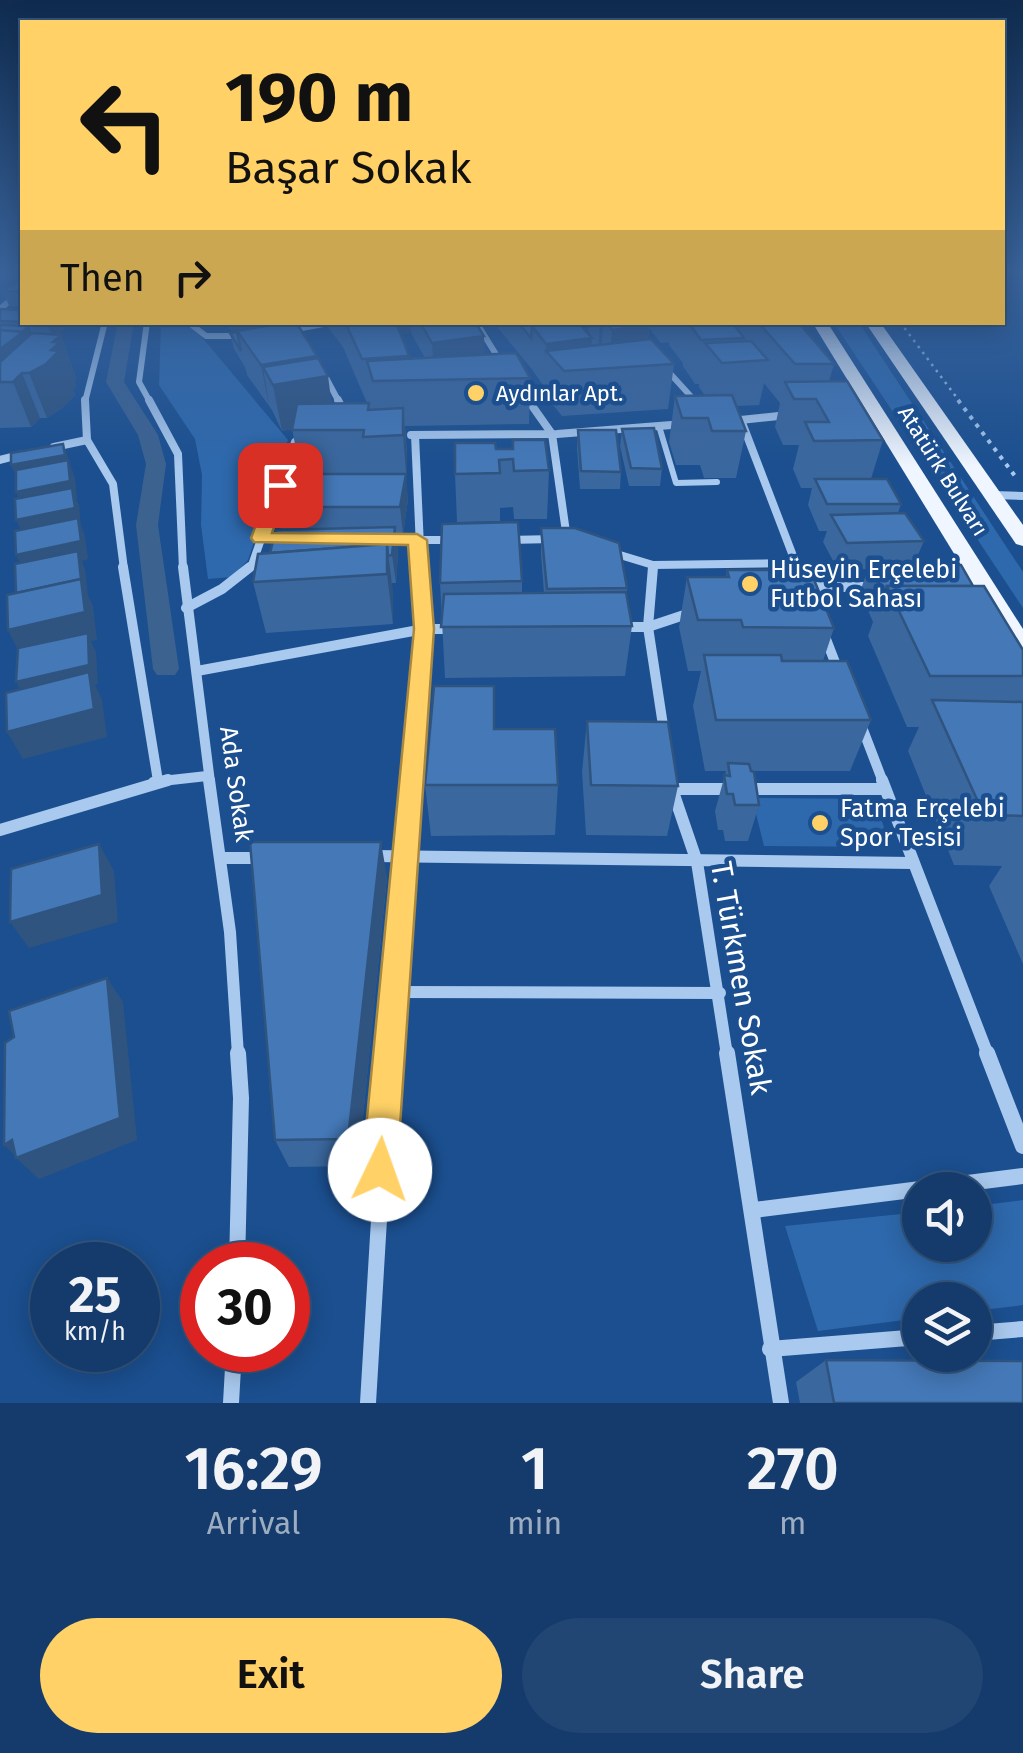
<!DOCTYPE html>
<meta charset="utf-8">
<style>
:root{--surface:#143b6b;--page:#214673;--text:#f1f3f6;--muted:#9dadc1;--line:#33557e;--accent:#ffd166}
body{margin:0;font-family:"Fira Sans",sans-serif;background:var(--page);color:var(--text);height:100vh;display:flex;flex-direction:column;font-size:38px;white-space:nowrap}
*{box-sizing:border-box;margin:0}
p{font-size:32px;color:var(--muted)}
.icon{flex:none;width:55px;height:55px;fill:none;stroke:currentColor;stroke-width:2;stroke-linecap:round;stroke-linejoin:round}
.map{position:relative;height:1403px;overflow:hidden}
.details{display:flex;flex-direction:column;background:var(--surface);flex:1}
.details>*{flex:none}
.banner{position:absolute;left:20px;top:20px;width:985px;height:305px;border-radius:0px;box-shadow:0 5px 25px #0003,0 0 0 2px var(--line);background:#ffd166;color:#111;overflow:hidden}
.buttons{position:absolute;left:902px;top:1172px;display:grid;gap:20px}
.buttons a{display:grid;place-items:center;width:90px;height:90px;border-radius:50%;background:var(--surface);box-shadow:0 5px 25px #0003,0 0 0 2px var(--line);font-size:50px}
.speed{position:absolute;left:30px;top:1242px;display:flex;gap:20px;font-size:50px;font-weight:700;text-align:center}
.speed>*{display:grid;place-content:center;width:130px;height:130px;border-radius:50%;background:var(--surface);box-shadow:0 5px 25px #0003,0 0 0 2px var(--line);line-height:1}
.speed small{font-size:25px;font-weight:400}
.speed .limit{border:15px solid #d22;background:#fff;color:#111}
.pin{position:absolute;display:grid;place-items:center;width:85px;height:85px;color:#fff;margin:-42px;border-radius:20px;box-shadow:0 5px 15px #0006}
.me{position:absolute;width:110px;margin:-55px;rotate:3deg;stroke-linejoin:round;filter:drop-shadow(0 0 8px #0008)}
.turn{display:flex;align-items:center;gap:35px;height:210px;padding:0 40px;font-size:45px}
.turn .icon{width:130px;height:130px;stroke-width:2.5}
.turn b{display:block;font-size:70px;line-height:85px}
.then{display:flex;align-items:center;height:95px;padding:0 40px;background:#0003;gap:20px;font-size:38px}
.eta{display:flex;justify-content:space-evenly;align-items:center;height:170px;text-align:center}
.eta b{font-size:60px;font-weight:600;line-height:70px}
.button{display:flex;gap:20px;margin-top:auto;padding:20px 40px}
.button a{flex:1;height:115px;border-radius:60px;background:var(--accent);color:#111;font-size:40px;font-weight:600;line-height:115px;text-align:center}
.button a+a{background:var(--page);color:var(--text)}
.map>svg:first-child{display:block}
</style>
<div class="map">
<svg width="1023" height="1403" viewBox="0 0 1023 1403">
<rect width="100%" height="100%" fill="#1b4f8f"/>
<g fill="#2e69ad">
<path d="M161,323h29l98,117 -40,120 -16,17 -24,2 -7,-54 1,-50 -7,-36 -36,-54z"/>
<path d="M834,323h25l164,249v36z"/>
<path d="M752,798l122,1 17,48 -127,-1z"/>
<path d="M1023,1200v105l-48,6v-11h-55v18l-102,13 -33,-105 135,-14v33h55v-39z"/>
</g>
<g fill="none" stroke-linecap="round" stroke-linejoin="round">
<path fill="#3c6290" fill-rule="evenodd" d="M118,322h16l-10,60 34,53 8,29 -8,61 21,144 -4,6h-18l-4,-6 -17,-144 10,-61 -8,-29 -32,-53z"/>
<path stroke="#a9c9ee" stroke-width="2.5" stroke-dasharray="2.5 5" stroke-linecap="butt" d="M900,322l60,80"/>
<path stroke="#a9c9ee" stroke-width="4" stroke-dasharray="4 6" stroke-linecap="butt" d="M958,400l60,80"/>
<path stroke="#a9c9ee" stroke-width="6" d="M659,426l17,57 41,-1"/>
<g stroke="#a9c9ee" stroke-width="6">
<path d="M0,309l22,-18"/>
<path d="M147,322l-8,60 11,20"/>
<path d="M188,322l18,14h38"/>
<path d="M476,322l26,42"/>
<path d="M291,330l43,-8"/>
<path d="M666,369l30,33"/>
<path d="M324,374l15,28"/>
<path d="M524,394l6,8"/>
<path d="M85,402l20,-80"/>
</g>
<g stroke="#a9c9ee" stroke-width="8">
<path d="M85,400l2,40 26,44 11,85"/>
<path d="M149,400l29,54 5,115"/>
<path d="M338,400l6,12"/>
<path d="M528,400l24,34 15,105"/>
<path d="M693,400l5,5"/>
<path d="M741,420l57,149"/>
<path d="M731,421l57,-6"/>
<path d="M411,435l146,-1 127,-10"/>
<path d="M415,435l6,134"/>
<path d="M54,447l33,-7"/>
<path d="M0,460l23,-6"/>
<path d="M992,495l31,1"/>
<path d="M386,540h68"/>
<path d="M506,540l48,-1"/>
<path d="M610,552l43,13 143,-2"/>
<path d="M247,569l5,-4 43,-123 10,-7"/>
<path d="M653,569v-4"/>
</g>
<g stroke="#a9c9ee" stroke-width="10">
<path d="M123,567l35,214"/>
<path d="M183,567l27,215"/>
<path d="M653,567l-5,60 16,105"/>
<path d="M797,567l6,14"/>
<path d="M807,587h68"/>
<path d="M186,608l36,-19 28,-22"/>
<path d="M619,627h29l42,-14"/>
<path d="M824,634l14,36"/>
<path d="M197,671l227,-42h28"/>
<path d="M860,722l23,60"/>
<path d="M153,782l54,-6"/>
<path d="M411,782l13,-153 -3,-62"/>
</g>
<g stroke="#a9c9ee" stroke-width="12">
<path d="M209,780l21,152 8,123"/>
<path d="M882,780l106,275"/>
<path d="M672,789l25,73 30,193"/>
<path d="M673,789h212"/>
<path d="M0,830l168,-50"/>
<path d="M373,856l539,7"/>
<path d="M222,858h39"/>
<path d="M394,992l326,1"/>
<path d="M388,1055l23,-275"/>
</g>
<g stroke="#a9c9ee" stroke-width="16">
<path d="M727,1053l54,350"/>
<path d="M987,1053l36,93"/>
<path d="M754,1210l269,-34"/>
<path d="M237,1265l4,-167 -3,-45"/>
<path d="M975,1333l48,-4"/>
<path d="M770,1349l150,-12"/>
<path d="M231,1403l3,-53"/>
<path d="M368,1403l21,-350"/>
</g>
<g fill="#f0f6ff" fill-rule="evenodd">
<path d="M812,322h15l196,307v26l-8,-2z"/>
<path d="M865,322h15l143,203v21l-7,-2z"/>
</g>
</g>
<g fill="#3a679d" fill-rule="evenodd">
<path d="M0,271h22v5l-4,4 -18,-1z"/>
<path d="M22,277v30l-13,-1 -6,-15 18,-9 -1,-4z"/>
<path d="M0,309l64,13 1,5 -8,8h4l15,44 -2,2 2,5 -3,3 2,6 -13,13 -15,10h-7l-9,9 -31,1z"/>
<path d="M226,322h58l33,34 15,47h35l-24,-56 -16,-21v-4h148l9,14v17l46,25 -1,46 -124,2 2,29 -1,28 2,17 -5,34h-7l2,20 -2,29h-4l1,41 -127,9 -13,-51 17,-29 11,-23 -5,-23 25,-33 -9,-45 -10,2 -10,-21 -25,-35 -2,-8 -11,-18 -4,-16 39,-7 -37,5zM411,332v1l14,25h-16l-9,-24z"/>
<path d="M493,322h305l36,42 -5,17 54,59 -12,39 30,25 -3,9 26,28 -10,23 59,22 50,64v314l-34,-78 13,-20 -48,-1 -46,-114 11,-24h-12l-39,-91 5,-14 -13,-30 8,-23 -30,1 -15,-28 4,-11h-8l-11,-26 4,-17h-11l-8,-19 6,-24h-16l-8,-18 5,-24 -16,-20 -5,22 -23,1 10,25 -10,47h-32l-4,-13h-24l-7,-23 6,-46h30l-6,-9v-3h-4l-12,-18v-3l-14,-18v-3l-8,1 -12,-15 -1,11 26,25 -6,45 -106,7 -17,-21v-7l-14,-20z"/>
<path d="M622,429l40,40 -2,17h-31l-9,-40z"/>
<path d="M578,430l43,42 -1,17h-40l-3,-41z"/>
<path d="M496,449l53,21 -2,49h-33l-1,-12 -13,1v13l-43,1 -3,-71z"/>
<path d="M541,528l86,60v7l5,31 -7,50 -180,2 -5,-95 82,-2v12h22l-3,-38z"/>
<path d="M727,570l107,58 -11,33 48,59 -21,51h-100l9,34 -11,36h-23l-2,-11h-5l-3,-19 11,-40h-21l-12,-65 8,-35h-13l-9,-44 8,-50h39z"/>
<path d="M494,686l1,43 63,56 -3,50 -124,1 -6,-51z"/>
<path d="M587,721l91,65 -11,50 -81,-1 -4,-63z"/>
<path d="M387,877l-29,289 -69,1 -14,-27z"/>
<path d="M826,1360l197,43h-223l-4,-21z"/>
</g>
<g fill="#305480">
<path d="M15,271h7v5l-4,4z"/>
<path d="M64,322l1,5 -12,12 -6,-16z"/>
<path d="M230,322h54v2l-52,7z"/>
<path d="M384,322h26l1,10 -25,4z"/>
<path d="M581,322h8l-1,16h4l-2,31 -44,-18 -1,37 1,-44 34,-4z"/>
<path d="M600,322h3l-2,34h-3z"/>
<path d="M649,325l-4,41 -36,2 3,-38z"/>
<path d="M29,326l6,16 16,8 2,-8 8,-7 15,44 -2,2 2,5 -3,3 2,6 -13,13 -15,10 -18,-45h-7l18,45 -9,9 -18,-45h-13v-37z"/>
<path d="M484,336l1,31 -51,7 -2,-31z"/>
<path d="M317,356l3,21 8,-1 6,45 -52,10 -9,-46 -10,-18 7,43 -9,-45z"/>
<path d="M403,408l4,47v28l-4,-48z"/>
<path d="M63,444l12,34 2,21h-1l3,6 2,21 4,10 3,23 -6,2 3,8 3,27 5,10 4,34 -6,1 5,11 2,32 -3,1 7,15 5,37 -84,22 -16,-27 19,-32 -10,-18 6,-24 -14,-28 17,-57 -9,-18 9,-17 -9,-18 8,-10 -8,-18 3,-10 -8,-17z"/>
<path d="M406,474l2,26 -5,34 -3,-27z"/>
<path d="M395,527l3,27 -2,29 -4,-28z"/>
<path d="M387,544l6,49v31l-6,-50z"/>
<path d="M381,842l6,35 -29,289 -10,-27z"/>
<path d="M99,844l15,27 4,51 -89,26 -19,-26z"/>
<path d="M107,978l16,24 14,138 -98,39 -23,-21h2l-14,-13z"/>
</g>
<g fill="#4478b7" stroke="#305480" stroke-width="2.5">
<path d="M17,282h5v10l-19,-1z"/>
<path d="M0,309l22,1v12l-22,-1z"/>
<path d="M288,322h8l21,34 -56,9 -24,-34z"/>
<path d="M345,322h51l13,34 -47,3z"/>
<path d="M420,322h55l9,14 -52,7z"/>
<path d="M518,322h43l-29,4 -1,12z"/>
<path d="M561,322h17l14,16 -46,6 -14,-18z"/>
<path d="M608,322h39l2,3 -37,5z"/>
<path d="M705,322h27l12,16 -43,2 -12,-17z"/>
<path d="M758,322h40l36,42h-39z"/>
<path d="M0,325l29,1 -7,6 -22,-2z"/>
<path d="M0,330l23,2 -23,17z"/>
<path d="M237,332l4,19 -11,-18z"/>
<path d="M32,333l29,2 -8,7h7l-9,8 8,1 -13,13 -17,9h-7l-9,9h-13v-20z"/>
<path d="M651,339l23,25 -110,7 -18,-20z"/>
<path d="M751,341l17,19 -46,3 -17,-20z"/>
<path d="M516,353l14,25 -157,3 -6,-20z"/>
<path d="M318,358l10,18 -55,9 -10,-18z"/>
<path d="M847,381l36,59 -69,1 -9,-19h24l-13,-23h-22l-9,-17z"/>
<path d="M732,395l14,36h-34l-4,-13h-26l-7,-22z"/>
<path d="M369,403l-1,7 35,-2v27l-40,2 1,-7h-72l5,-26z"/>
<path d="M654,428l8,41 -31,-1 -9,-39z"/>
<path d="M578,430h38l5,42 -40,-1z"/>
<path d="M513,440h32l4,30 -35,1 -1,-12 -14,1 1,13 -45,1v-31h40l1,6h17z"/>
<path d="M63,444l2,11 -54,10v-12z"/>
<path d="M68,460l2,21 -54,11v-22z"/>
<path d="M287,474h119l-6,33h-124z"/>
<path d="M815,479h72l14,25h-74z"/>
<path d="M72,488l3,20 -59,12 -1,-21z"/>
<path d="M905,513l19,28 -77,2 -16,-28z"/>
<path d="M78,518l3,23 -65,14 -1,-24z"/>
<path d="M518,522l4,59 -82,2 2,-59z"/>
<path d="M395,527l-3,28 -4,1 -1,-12 -117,9 6,-23z"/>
<path d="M541,528h34l44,15 8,45 -80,1z"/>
<path d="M387,544v30l-134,8 5,-28z"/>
<path d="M78,551l3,28 -65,14 -1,-29z"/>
<path d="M870,564l91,1 12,21h-86l-3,8z"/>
<path d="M727,570h83l24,58 -91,-1 -2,-7h-43l-11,-43h42z"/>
<path d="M81,579l4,33 -77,18 -1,-35z"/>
<path d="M887,586h97l39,64v26h-93z"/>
<path d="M626,592l6,34 -191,1 3,-33z"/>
<path d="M88,633l1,32 -73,17 2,-34z"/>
<path d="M704,655h77l1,6h65l24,59h-155z"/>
<path d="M89,672l5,37 -87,23 -1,-39z"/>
<path d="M434,686h60v43h61l3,56h-133z"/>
<path d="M932,700l91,2v114l-39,-1z"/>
<path d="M587,721l81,1 10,64 -87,-1z"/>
<path d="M728,763l21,1 2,7 3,1 5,33h-24l-2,-11h-6l-3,-19 6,1z"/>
<path d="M250,842h131l-33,297 -73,1z"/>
<path d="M99,844l3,51 -92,27 1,-53z"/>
<path d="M107,978l13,140 -104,40 -4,-18 -8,5 1,-102 9,-6 -5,-26z"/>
<path d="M826,1360l197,1v42h-189z"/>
</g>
<linearGradient id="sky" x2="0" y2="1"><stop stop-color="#0f2b4f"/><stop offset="0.58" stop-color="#39639b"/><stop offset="1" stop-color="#39639b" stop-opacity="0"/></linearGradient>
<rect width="1023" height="467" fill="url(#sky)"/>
<path fill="#ffd166" stroke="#a68842" stroke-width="2.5" d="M280,480l8,5 -16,48 145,1 10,6 7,89 -37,541 -5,12 -12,6 -12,-6 -6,-12 52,-541 -6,-84 -154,-3 -3,-4 20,-53z"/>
<g fill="#ffd166" stroke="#1b4f8f" stroke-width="4">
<circle cx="476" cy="393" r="10"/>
<circle cx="750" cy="584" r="10"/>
<circle cx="820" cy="823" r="10"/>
</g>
<g text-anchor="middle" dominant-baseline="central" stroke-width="9" stroke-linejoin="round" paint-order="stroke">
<g font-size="22" fill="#fff" stroke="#1b4f8f" text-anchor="start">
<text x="496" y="393">Aydınlar Apt.</text>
</g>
<g font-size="22" fill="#fff" stroke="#1b4f8f">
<text transform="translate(943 471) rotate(58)">Atatürk Bulvarı</text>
</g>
<g font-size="25" fill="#fff" stroke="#1b4f8f" text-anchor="start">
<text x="770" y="570">Hüseyin Erçelebi<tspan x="770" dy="29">Futbol Sahası</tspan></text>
<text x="840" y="809">Fatma Erçelebi<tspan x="840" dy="29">Spor Tesisi</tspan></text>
</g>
<g font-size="25" fill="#fff" stroke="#1b4f8f">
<text transform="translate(236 784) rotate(82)">Ada Sokak</text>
</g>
<g font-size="30" fill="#fff" stroke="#1b4f8f">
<text transform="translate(741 978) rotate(80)">T. Türkmen Sokak</text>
</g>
</g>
</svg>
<div class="buttons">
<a><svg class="icon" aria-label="sound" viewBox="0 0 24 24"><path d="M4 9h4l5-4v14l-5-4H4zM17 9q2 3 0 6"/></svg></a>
<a><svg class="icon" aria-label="layers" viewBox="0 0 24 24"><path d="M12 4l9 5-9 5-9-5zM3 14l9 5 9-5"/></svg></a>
</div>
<div class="speed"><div>25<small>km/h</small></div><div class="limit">30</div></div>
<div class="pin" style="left:280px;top:485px;background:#d93025"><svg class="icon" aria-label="arrive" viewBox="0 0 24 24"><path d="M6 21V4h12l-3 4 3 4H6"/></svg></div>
<svg class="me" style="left:380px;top:1170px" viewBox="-20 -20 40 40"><circle r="19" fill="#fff"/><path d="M0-13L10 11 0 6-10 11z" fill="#ffd166"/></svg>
<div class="banner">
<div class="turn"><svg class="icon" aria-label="left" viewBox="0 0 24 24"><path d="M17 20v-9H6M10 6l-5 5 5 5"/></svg><div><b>190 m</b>Başar Sokak</div></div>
<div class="then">Then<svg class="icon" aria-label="right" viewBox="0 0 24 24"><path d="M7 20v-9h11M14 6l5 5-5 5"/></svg></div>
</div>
</div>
<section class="details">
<div class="eta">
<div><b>16:29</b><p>Arrival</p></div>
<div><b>1</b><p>min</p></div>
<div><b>270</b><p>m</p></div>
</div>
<div class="button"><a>Exit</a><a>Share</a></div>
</section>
